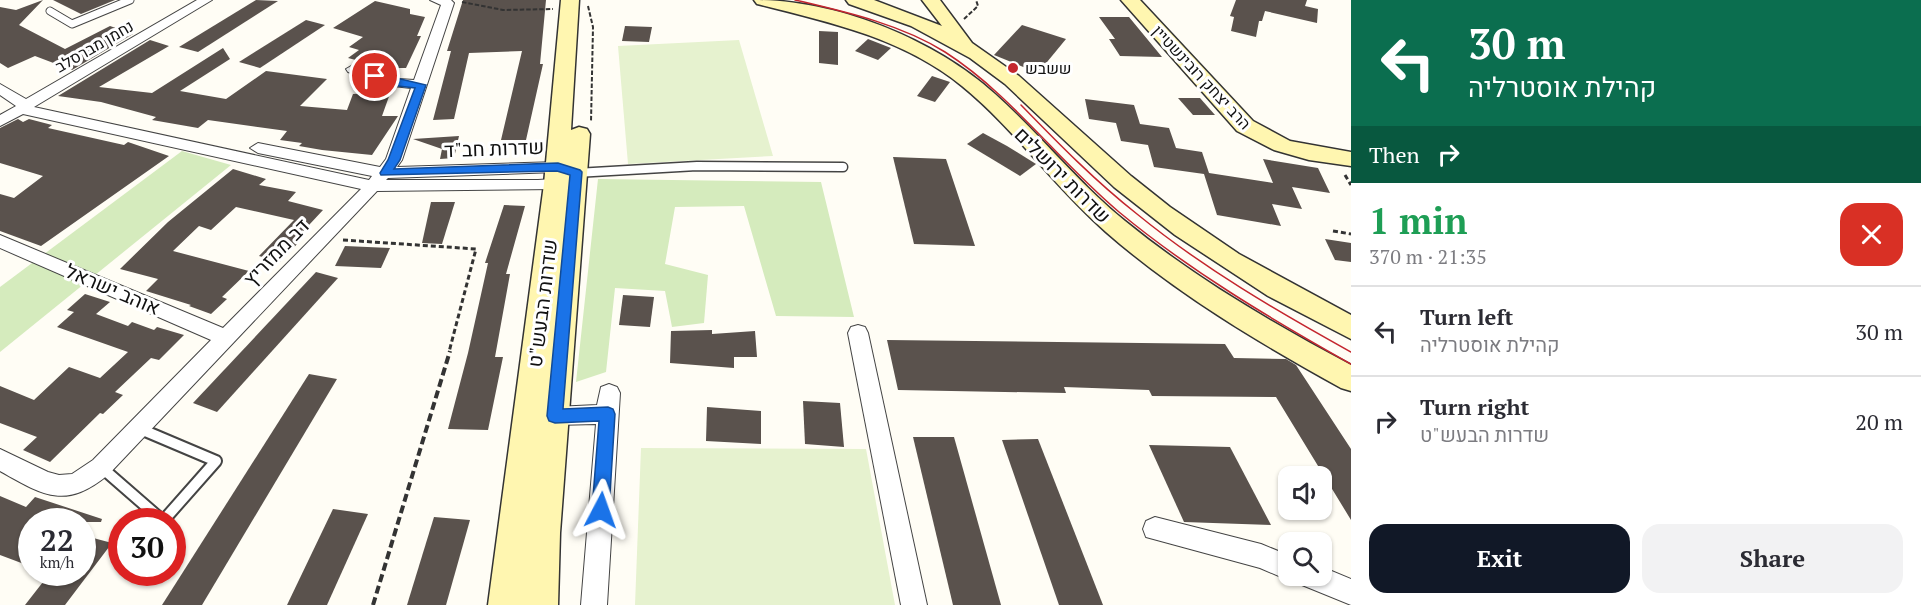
<!DOCTYPE html>
<meta charset="utf-8">
<style>
:root{--surface:#fff;--page:#f2f2f3;--text:#2b2b33;--muted:#7c7c81;--line:#e1e1e2;--accent:#111827}
body{margin:0;font-family:"PT Serif",Heebo,serif;background:var(--page);color:var(--text);height:100vh;display:flex;flex-direction:column;font-size:22px;white-space:nowrap}
*{box-sizing:border-box;margin:0}
p{font-size:20px;color:var(--muted)}
.icon{flex:none;width:33px;height:33px;fill:none;stroke:currentColor;stroke-width:2;stroke-linecap:round;stroke-linejoin:round}
.map{position:relative;flex:1;overflow:hidden}
.side{display:flex;flex-direction:column;background:var(--surface);width:570px}
.side>*{flex:none}
.top-card{background:#0b6e4f;color:#fff;overflow:hidden}
.buttons{position:absolute;left:1278px;top:466px;display:grid;gap:12px}
.buttons a{display:grid;place-items:center;width:54px;height:54px;border-radius:12px;background:var(--surface);box-shadow:0 2px 4px #0004;font-size:30px}
.speed{position:absolute;left:18px;top:508px;display:flex;gap:12px;font-size:30px;font-weight:700;text-align:center}
.speed>*{display:grid;place-content:center;width:78px;height:78px;border-radius:50%;background:var(--surface);box-shadow:0 2px 4px #0004;line-height:1}
.speed small{font-size:15px;font-weight:400}
.speed .limit{border:9px solid #d22;background:#fff;color:#111}
.pin{position:absolute;display:grid;place-items:center;width:51px;height:51px;color:#fff;margin:-26px;border:3px solid #fff;border-radius:50%;box-shadow:0 2px 6px #0007}
.me{position:absolute;width:66px;margin:-33px;rotate:4deg;stroke-linejoin:round;filter:drop-shadow(0 0 4px #0008)}
.turn{display:flex;align-items:center;gap:21px;height:126px;padding:0 18px;font-size:27px}
.turn .icon{width:78px;height:78px;stroke-width:2.5}
.turn b{display:block;font-size:42px;line-height:51px}
.then{display:flex;align-items:center;height:57px;padding:0 18px;background:#0003;gap:12px;font-size:22px}
.round{display:grid;place-items:center;flex:none;width:63px;height:63px;border-radius:18px;background:var(--page)}
.head{display:flex;align-items:center;justify-content:space-between;height:102px;padding:0 18px}
h1{font-size:36px;font-weight:600;line-height:45px;color:#1e9e55}
.action{display:flex;gap:12px;margin-top:auto;padding:12px 18px}
.action a{flex:1;height:69px;border-radius:18px;background:var(--accent);color:#fff;font-size:24px;font-weight:600;line-height:69px;text-align:center}
.action a+a{background:var(--page);color:var(--text)}
ul{padding:0;list-style:none}
li{display:flex;align-items:center;gap:18px;height:90px;padding:0 18px;border-top:2px solid var(--line)}
li div{flex:1}
li b{display:block;font-size:22px}
li em{font-style:normal}
main{display:flex;flex:1;min-height:0}
.map>svg:first-child{display:block}
</style>
<main>
<div class="map">
<svg width="1351" height="605" viewBox="0 0 1351 605">
<rect width="100%" height="100%" fill="#fffdf5"/>
<g fill="#d5ebbd">
<path d="M182,151l49,14 -231,187v-65z"/>
<path d="M598,179l223,3 33,135 -78,-1 -32,-110 -69,1 -10,57 43,11 -4,48 -32,4 -7,-36 -50,-3 -9,84 -30,10z"/>
</g>
<g fill="#e6f2cf">
<path d="M739,40l34,116 -145,8 -10,-118z"/>
<path d="M641,448l225,1 29,156h-260z"/>
</g>
<g fill="#5a524d">
<path d="M43,0l-24,25 46,24 45,-23 23,8 -61,36 -37,-14 -27,12 -8,-5v-56l16,3z"/>
<path d="M53,0h62l-34,14z"/>
<path d="M256,0l22,1 -80,51 -19,-5z"/>
<path d="M463,0h83l-6,64h3l-17,76h-25l21,-89 -53,2 -15,66 -21,1 18,-69h-4z"/>
<path d="M1236,0h71l-2,6 13,3 -1,14 -52,-12 -3,10h-3l-3,16 -25,-6 3,-14 -4,-1z"/>
<path d="M375,1l35,8v5l15,3 -8,19h4l-15,32h-8v3l-50,-13 11,-8 -10,-3 14,-10 -30,-9z"/>
<path d="M1099,17h30l33,40 -42,-1 -11,-17h6z"/>
<path d="M306,20l19,5 -65,43 -21,-6z"/>
<path d="M1022,25l44,14 -28,34 -44,-18z"/>
<path d="M625,26l27,1 -3,15 -27,-1z"/>
<path d="M819,31l19,1v33l-19,-2z"/>
<path d="M868,39l23,9 -13,12 -23,-9z"/>
<path d="M150,40l19,6 -70,41 53,6 71,-45 7,11 -50,32 46,8 40,-28 61,8 -27,27 47,4 6,-16 17,-1 3,-8 19,3 -10,28h16l-26,39 -50,-5 -23,-4 3,-3 -22,-3 7,-9 -79,-11 -10,8 -46,-8 4,-3 -55,-15 -43,-6z"/>
<path d="M932,76l18,6 -15,20 -18,-6z"/>
<path d="M1178,98h22l15,17h-22z"/>
<path d="M1085,99l49,6 6,19 29,4 7,20 26,4 7,21 64,10 -10,-24 55,9 12,25 -38,-6 10,22 -30,-5 9,22 -64,-11 -13,-41 -50,-7 -6,-22 -27,-4 -5,-18 -27,-4z"/>
<path d="M18,119l5,3 6,-3 23,6 -4,3 76,17 4,-3 41,14 -128,90 -41,-15v-37l14,4 29,-22 -43,-13v-35z"/>
<path d="M983,133l24,13 29,18 -16,12 -53,-32z"/>
<path d="M459,136l-5,22 -14,1 2,-10 -29,-10z"/>
<path d="M893,157l53,2 29,87 -61,-2z"/>
<path d="M233,169l33,10 -7,6 37,7 -8,9 35,9 -28,30 5,1 -20,21 -21,-6 35,-36 -58,-13 -25,23 -12,-4 -26,25 76,20 -27,26 5,2 -16,15 -22,-8 2,-1 -45,-14 12,-12 -38,-10 48,-47z"/>
<path d="M431,202h24l-13,42 -20,-1z"/>
<path d="M504,205l21,1 -19,68h4l-15,83h8l-15,73 -40,-1 20,-76 20,-90h-3z"/>
<path d="M1325,239l26,4v19l-16,-2z"/>
<path d="M345,246l45,2 -9,20 -46,-2z"/>
<path d="M316,272l22,6 -121,134 -24,-9z"/>
<path d="M85,294l25,8 -14,12 32,12 4,-4 22,8 3,-3 27,8 -25,25 -8,-2 -36,34 8,3 -20,19 -3,-1 -50,49 -27,-12 14,-13 -37,-14v-37l34,14 35,-33 31,11 28,-26 -71,-25 17,-15 -7,-2z"/>
<path d="M623,295l31,2 -4,30 -31,-2z"/>
<path d="M712,330v4l43,-3 2,26h-23v11l-64,-5 1,-32z"/>
<path d="M887,340l338,4 9,14 52,1 10,6 55,84v71l-75,-123 -124,-1 -3,-6 -85,-3 2,6 -168,-3z"/>
<path d="M309,374l28,5 -135,226h-40z"/>
<path d="M803,401l37,2 4,44 -39,-3z"/>
<path d="M707,407l54,4v33l-55,-3z"/>
<path d="M913,437h41l47,168h-48z"/>
<path d="M1038,439l65,166h-44l-57,-165z"/>
<path d="M1149,445l81,2 41,78 -87,-3z"/>
<path d="M0,496l26,11 9,-10 67,22 -1,3h-69v45l-32,-12z"/>
<path d="M333,509l35,5 -41,91h-40z"/>
<path d="M434,517l36,3 -24,85h-39z"/>
<path d="M82,535l30,8 -47,62h-40l25,-32h32z"/>
</g>
<g fill="none" stroke-linecap="round" stroke-linejoin="round">
<g stroke="#444" stroke-width="9">
<path id="lane-far2" d="M50,11l22,13 58,-24"/>
</g>
<g stroke="#444" stroke-width="11">
<path id="lane-far1" d="M576,173l121,-7 146,1"/>
</g>
<g stroke="#444" stroke-width="14">
<path id="lane" d="M101,467l62,54 53,-60 -78,-33"/>
</g>
<g stroke="#444" stroke-width="2">
<g id="street">
<path d="M197,0h15l-178,107 335,73 3,-4 -114,-23 -8,-5 8,-5 122,24 6,-8 25,-71 -18,-2 -45,-14 -2,-3 7,-4 46,14 15,1 27,-75 -11,-5h21l3,3 -52,157 -5,7 161,-5 19,5 2,4 -5,10 -18,8 -179,2 -268,283c-43,36 -65,22 -109,-3v-22l48,23 11,3 13,-1 21,-14 118,-120 -211,-92v-13l223,93 138,-139 -338,-75 -23,12v-11l16,-9 -16,-11v-11l26,15zM557,172l5,2 -9,5 -15,1h-152l2,-2z"/>
<path d="M858,325l7,2 3,6 59,272h-26l-53,-272 3,-6z"/>
<path d="M609,384l8,3 3,6 -13,212h-26l15,-181 -41,1 -8,-2 -3,-7 3,-7 8,-2 42,-2 4,-18z"/>
<path d="M1155,517l106,27 27,11v21h9l-9,4 -28,-12 -114,-31 -3,-8 3,-8z"/>
<path d="M1322,567l29,12v26l-49,-20 -4,-9h24z"/>
</g>
</g>
<g stroke="#333" stroke-width="3">
<g id="secondary">
<path d="M561,0h18l-8,130 8,-3 8,2 3,5 -30,399 -2,72h-70l56,-421z"/>
<path d="M754,0c83,0 180,39 241,94 45,40 83,89 130,127 70,57 147,102 226,144v26l-10,-3c-83,-46 -164,-94 -235,-156 -52,-45 -91,-103 -144,-146 -59,-48 -133,-64 -205,-82z"/>
<path d="M846,0h28l68,26 -20,-26h18l32,43 47,33 112,100 39,31 69,47 112,61v24l-83,-43 -93,-61 -61,-48 -109,-103 -35,-26 -59,-32 -62,-22z"/>
<path d="M1121,0h19l113,121 37,20 61,11v14l-42,-6 -35,-10 -37,-19z"/>
</g>
</g>
<g stroke="#333" stroke-width="2" stroke-dasharray="4.5 2" stroke-linecap="butt">
<path d="M462,2l41,8 50,-1"/>
<path d="M588,6l5,21 -2,95"/>
<path d="M964,19l14,-13 -2,-6"/>
</g>
<g stroke="#333" stroke-width="3" stroke-dasharray="5 3" stroke-linecap="butt">
<path d="M1345,175l6,10"/>
<path d="M1333,231l18,3"/>
<path d="M343,240l133,9 -27,103"/>
</g>
<path stroke="#333" stroke-width="4" stroke-dasharray="8 4" stroke-linecap="butt" d="M373,605l77,-254"/>
<use href="#lane-far2" stroke="#fff" stroke-width="7"/>
<use href="#lane-far1" stroke="#fff" stroke-width="8"/>
<use href="#lane" stroke="#fff" stroke-width="10"/>
<use href="#street" fill="#fff" fill-rule="evenodd"/>
<use href="#secondary" fill="#fff6b0" fill-rule="evenodd"/>
<g stroke="#c4262e" stroke-width="1.5">
<path d="M795,0c51,12 105,24 150,52 67,43 113,109 174,160 71,59 152,107 232,152"/>
<path d="M1021,105c37,38 74,76 116,109 66,54 140,97 214,138"/>
</g>
</g>
<path fill="#1a73e8" stroke="#114b97" stroke-width="1.5" d="M375,73l51,12 -26,75 -6,9 164,-6 22,7 2,2 -19,237 45,-2 5,2 2,5 -6,96 -2,5 -6,3 -6,-3 -3,-5 7,-89 -44,2 -6,-2 -2,-5 23,-241 -13,-4 -176,4 -1,-2 8,-13 27,-72 -17,-2 -26,-8v-4z"/>
<circle fill="#c4262e" stroke="#fff" stroke-width="2" cx="1013" cy="68" r="6"/>
<g text-anchor="middle" dominant-baseline="central" stroke-width="6" stroke-linejoin="round" paint-order="stroke">
<g font-size="16" fill="#111" stroke="#fff">
<text transform="translate(94 46) rotate(-30)">נחמן מברסלב</text>
<text transform="translate(1202 77) rotate(47)">הרב יצחק רובינשטיין</text>
</g>
<g font-size="16" fill="#111" stroke="#fff" text-anchor="start">
<text x="1025" y="68">ששבש</text>
</g>
<g font-size="20" fill="#111" stroke="#fff">
<text transform="translate(494 148) rotate(-2)">שדרות חב"ד</text>
<text transform="translate(1063 175) rotate(45)">שדרות ירושלים</text>
<text transform="translate(276 252) rotate(-46)">דב ממזריץ</text>
<text transform="translate(113 289) rotate(23)">אוהב ישראל</text>
<text transform="translate(542 303) rotate(-83)">שדרות הבעש"ט</text>
</g>
</g>
</svg>
<div class="buttons">
<a><svg class="icon" aria-label="sound" viewBox="0 0 24 24"><path d="M4 9h4l5-4v14l-5-4H4zM17 9q2 3 0 6"/></svg></a>
<a><svg class="icon" aria-label="search" viewBox="0 0 24 24"><circle cx="10" cy="10" r="6"/><path d="M15 15l6 6"/></svg></a>
</div>
<div class="speed"><div>22<small>km/h</small></div><div class="limit">30</div></div>
<div class="pin" style="left:375px;top:76px;background:#d93025"><svg class="icon" aria-label="arrive" viewBox="0 0 24 24"><path d="M6 21V4h12l-3 4 3 4H6"/></svg></div>
<svg class="me" style="left:601px;top:510px" viewBox="-20 -20 40 40"><path d="M0-17L14 15 0 8-14 15z" fill="#1a73e8" stroke="#fff" stroke-width="4"/></svg>
</div>
<section class="side">
<div class="top-card">
<div class="turn"><svg class="icon" aria-label="left" viewBox="0 0 24 24"><path d="M17 20v-9H6M10 6l-5 5 5 5"/></svg><div><b>30 m</b>קהילת אוסטרליה</div></div>
<div class="then">Then<svg class="icon" aria-label="right" viewBox="0 0 24 24"><path d="M7 20v-9h11M14 6l5 5-5 5"/></svg></div>
</div>
<div class="head"><div><h1>1 min</h1><p>370 m · 21:35</p></div><a class="round" style="background:#d93025;color:#fff"><svg class="icon" aria-label="close" viewBox="0 0 24 24"><path d="M6 6l12 12M18 6L6 18"/></svg></a></div>
<ul>
<li><svg class="icon" aria-label="left" viewBox="0 0 24 24"><path d="M17 20v-9H6M10 6l-5 5 5 5"/></svg><div><b>Turn left</b><p>קהילת אוסטרליה</p></div><em>30 m</em></li>
<li><svg class="icon" aria-label="right" viewBox="0 0 24 24"><path d="M7 20v-9h11M14 6l5 5-5 5"/></svg><div><b>Turn right</b><p>שדרות הבעש&quot;ט</p></div><em>20 m</em></li>
</ul>
<div class="action"><a>Exit</a><a>Share</a></div>
</section>
</main>
